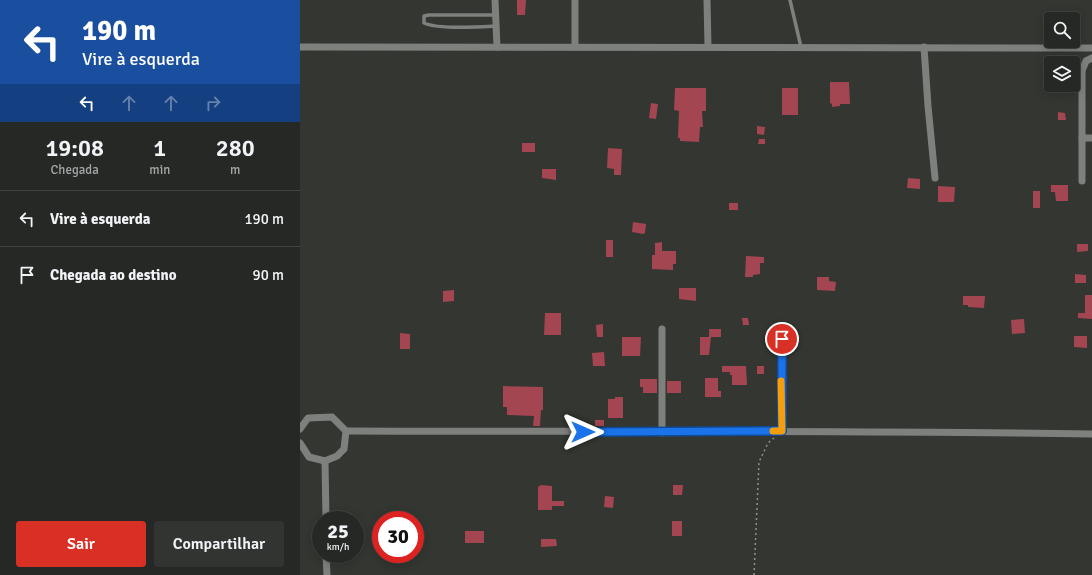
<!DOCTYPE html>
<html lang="pt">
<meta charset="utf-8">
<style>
:root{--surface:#262825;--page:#323432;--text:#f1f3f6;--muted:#a4a6a7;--line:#424442;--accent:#d93025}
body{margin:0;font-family:Signika,sans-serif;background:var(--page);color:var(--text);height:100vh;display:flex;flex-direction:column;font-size:15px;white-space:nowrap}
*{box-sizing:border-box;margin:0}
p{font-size:13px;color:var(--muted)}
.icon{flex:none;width:22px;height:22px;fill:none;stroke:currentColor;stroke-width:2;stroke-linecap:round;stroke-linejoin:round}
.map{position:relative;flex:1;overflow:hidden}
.sheet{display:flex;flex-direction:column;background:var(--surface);width:300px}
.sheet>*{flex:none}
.banner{background:#1a4fa0;color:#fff;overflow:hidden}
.buttons{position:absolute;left:744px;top:12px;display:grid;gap:8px}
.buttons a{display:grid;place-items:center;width:36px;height:36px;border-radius:4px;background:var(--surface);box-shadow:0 2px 10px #0003,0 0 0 1px var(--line);font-size:20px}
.speed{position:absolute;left:12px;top:511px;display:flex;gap:8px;font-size:20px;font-weight:700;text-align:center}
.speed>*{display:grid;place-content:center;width:52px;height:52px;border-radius:50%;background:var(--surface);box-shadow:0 2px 10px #0003,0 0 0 1px var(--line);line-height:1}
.speed small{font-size:10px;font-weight:400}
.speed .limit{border:6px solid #d22;background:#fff;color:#111}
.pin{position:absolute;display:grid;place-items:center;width:34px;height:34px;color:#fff;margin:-17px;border:2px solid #fff;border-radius:50%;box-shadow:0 1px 4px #0007}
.me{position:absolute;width:44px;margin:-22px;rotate:90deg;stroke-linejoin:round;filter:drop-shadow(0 0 3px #0008)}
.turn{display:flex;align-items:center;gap:14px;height:84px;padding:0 16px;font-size:18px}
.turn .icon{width:52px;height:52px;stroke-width:2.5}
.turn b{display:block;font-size:28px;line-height:34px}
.lanes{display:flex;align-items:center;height:38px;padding:0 16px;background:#0003;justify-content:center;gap:20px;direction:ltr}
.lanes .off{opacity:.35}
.eta{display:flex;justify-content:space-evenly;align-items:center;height:68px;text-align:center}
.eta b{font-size:24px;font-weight:600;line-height:28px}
.button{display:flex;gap:8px;margin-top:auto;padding:8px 16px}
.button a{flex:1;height:46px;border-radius:4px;background:var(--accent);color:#fff;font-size:16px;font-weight:600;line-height:46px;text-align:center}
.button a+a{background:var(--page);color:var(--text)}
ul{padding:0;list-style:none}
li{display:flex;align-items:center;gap:12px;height:56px;padding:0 16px;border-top:1px solid var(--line)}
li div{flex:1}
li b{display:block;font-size:15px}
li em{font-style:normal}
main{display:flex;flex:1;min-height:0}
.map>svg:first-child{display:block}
</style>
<main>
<section class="sheet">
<div class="banner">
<div class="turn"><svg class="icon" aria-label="left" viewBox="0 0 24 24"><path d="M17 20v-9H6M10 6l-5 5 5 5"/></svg><div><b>190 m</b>Vire à esquerda</div></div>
<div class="lanes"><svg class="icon" aria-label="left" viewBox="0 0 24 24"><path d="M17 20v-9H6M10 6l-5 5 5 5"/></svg><svg class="icon off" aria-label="ahead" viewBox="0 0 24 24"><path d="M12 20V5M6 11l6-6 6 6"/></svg><svg class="icon off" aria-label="ahead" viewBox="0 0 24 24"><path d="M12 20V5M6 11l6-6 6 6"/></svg><svg class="icon off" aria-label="right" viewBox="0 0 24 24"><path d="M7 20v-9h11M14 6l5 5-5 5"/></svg></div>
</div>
<div class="eta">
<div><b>19:08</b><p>Chegada</p></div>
<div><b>1</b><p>min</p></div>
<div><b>280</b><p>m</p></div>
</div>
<ul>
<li><svg class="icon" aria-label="left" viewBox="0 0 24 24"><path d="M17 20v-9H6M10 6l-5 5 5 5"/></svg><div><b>Vire à esquerda</b></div><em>190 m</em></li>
<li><svg class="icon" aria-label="arrive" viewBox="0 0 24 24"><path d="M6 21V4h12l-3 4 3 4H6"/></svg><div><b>Chegada ao destino</b></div><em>90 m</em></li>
</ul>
<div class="button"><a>Sair</a><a>Compartilhar</a></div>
</section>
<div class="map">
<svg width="792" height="575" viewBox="0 0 792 575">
<rect width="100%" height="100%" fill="#333631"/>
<g fill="#a34652">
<path d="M217,0h9l-1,15h-8z"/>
<path d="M530,82h19l1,22h-10v2l-8,1v-3l-2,-1z"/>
<path d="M375,88h31v23h-4l1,16h-3l-1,15 -19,-1v-3h-2l1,-27 -5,-1z"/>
<rect x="482" y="88" width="16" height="27"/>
<path d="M351,103l7,1 -2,15 -7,-1z"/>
<path d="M758,112l7,1 1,7h-8z"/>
<path d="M457,126l8,1 -1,8 -7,-1z"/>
<path d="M459,139h6v5h-7z"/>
<rect x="222" y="143" width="13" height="9"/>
<path d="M308,148l14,1 -1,26h-7v-6l-7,-1z"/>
<path d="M242,169h14v11l-14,-2z"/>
<path d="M608,178l12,1v10l-13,-1z"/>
<path d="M751,185h17v16h-12l-1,-9h-4z"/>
<path d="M638,186l17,1 -1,15h-16z"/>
<rect x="733" y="191" width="7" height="17"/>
<rect x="429" y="203" width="9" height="7"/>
<path d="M333,222l13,2 -1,9 -2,1 -11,-2z"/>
<rect x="306" y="240" width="7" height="17"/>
<path d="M362,242v9h14v13h-3v6l-21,-1v-14h3v-12z"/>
<path d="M777,244h11v7l-11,1z"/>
<path d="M446,256l18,1v6h-4v11l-7,1v2h-8z"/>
<path d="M775,274l11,1v8h-11z"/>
<path d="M517,277h12v4l7,1 -1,9 -18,-1z"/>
<path d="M379,288h17v13l-17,-2z"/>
<path d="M154,290v11l-11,1v-11z"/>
<path d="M785,295h7v24l-14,-1v-5h7z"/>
<path d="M663,296h22l-1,12 -16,-1v-2h-5z"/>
<path d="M245,313h16v22h-17z"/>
<path d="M442,318h6l1,7h-6z"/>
<path d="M724,319l1,14 -13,1 -1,-14z"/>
<path d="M303,324v13h-6l-1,-12z"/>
<rect x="409" y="329" width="12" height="8"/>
<path d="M100,333l10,1v15h-10z"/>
<path d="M774,336h13v12l-13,-1z"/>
<path d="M322,337h19l-1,19h-18z"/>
<path d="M400,337h11l-2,18h-9z"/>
<path d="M304,352l1,14h-12l-1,-13z"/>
<path d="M422,366h24l1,19h-15v-10h-2v-3h-8z"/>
<rect x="457" y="366" width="7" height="8"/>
<path d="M405,378h13v13h3v6h-16z"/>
<path d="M340,379h17v14h-14v-6h-3z"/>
<rect x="367" y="381" width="14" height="12"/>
<path d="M203,386l40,1v23h-2l-1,16h-7l1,-10 -27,-1v-8h-4z"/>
<path d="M315,397h8v21h-15v-19h7z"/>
<rect x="295" y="420" width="9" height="6"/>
<path d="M241,485l11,1v15h12v5h-12v4h-14v-23z"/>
<path d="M373,485h10l-1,10h-9z"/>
<path d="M305,496l9,1 -1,11 -9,-1z"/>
<rect x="372" y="521" width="10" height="15"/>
<rect x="165" y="531" width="19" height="12"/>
<path d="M241,539h15l1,7 -16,1z"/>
</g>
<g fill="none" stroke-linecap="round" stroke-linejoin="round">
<path stroke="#90928e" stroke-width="1.5" stroke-dasharray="2 3" stroke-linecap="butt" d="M454,575l5,-113 9,-19 6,-5"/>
<g stroke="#7e807d" stroke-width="3.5">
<path d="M490,0l11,47"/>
<path d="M196,15h-67l-5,1v7c15,7 55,4 72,3"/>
</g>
<g stroke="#7e807d" stroke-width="7">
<path d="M195,0l2,47"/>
<path d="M407,0l1,47"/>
<path d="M0,47l792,1"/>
<path d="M275,47v-47"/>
<path d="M624,47l4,59 7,72"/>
<path d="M782,138h10"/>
<path d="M782,181v-110l4,-10 6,-3"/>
<path d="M480,338l3,6 -1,87"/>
<path d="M0,429l8,-11 24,-1 14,14 -2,18 -7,7 -12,5 -16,-4 -9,-14"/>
<path d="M46,431c249,1 497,-1 746,3"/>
<path d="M362,433v-104"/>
<path d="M25,461l1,59"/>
<path d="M26,554l1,21"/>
</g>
</g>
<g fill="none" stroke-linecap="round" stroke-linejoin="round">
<g stroke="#114b97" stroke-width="10">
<path id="route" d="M283,432l199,-1v-92"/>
</g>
<use href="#route" stroke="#1a73e8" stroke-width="7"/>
<path stroke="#f59e0b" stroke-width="7" d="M473,431h9l-1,-50"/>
</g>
</svg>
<div class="buttons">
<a><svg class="icon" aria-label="search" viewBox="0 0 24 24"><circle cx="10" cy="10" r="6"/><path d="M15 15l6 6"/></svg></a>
<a><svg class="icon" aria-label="layers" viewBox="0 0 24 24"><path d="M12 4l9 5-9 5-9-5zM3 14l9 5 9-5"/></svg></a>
</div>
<div class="speed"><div>25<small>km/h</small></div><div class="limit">30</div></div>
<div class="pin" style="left:482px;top:339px;background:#d93025"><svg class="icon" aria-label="arrive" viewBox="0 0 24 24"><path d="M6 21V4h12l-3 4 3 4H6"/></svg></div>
<svg class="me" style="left:283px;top:432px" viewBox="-20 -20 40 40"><path d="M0-17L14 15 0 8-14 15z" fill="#1a73e8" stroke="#fff" stroke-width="4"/></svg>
</div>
</main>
